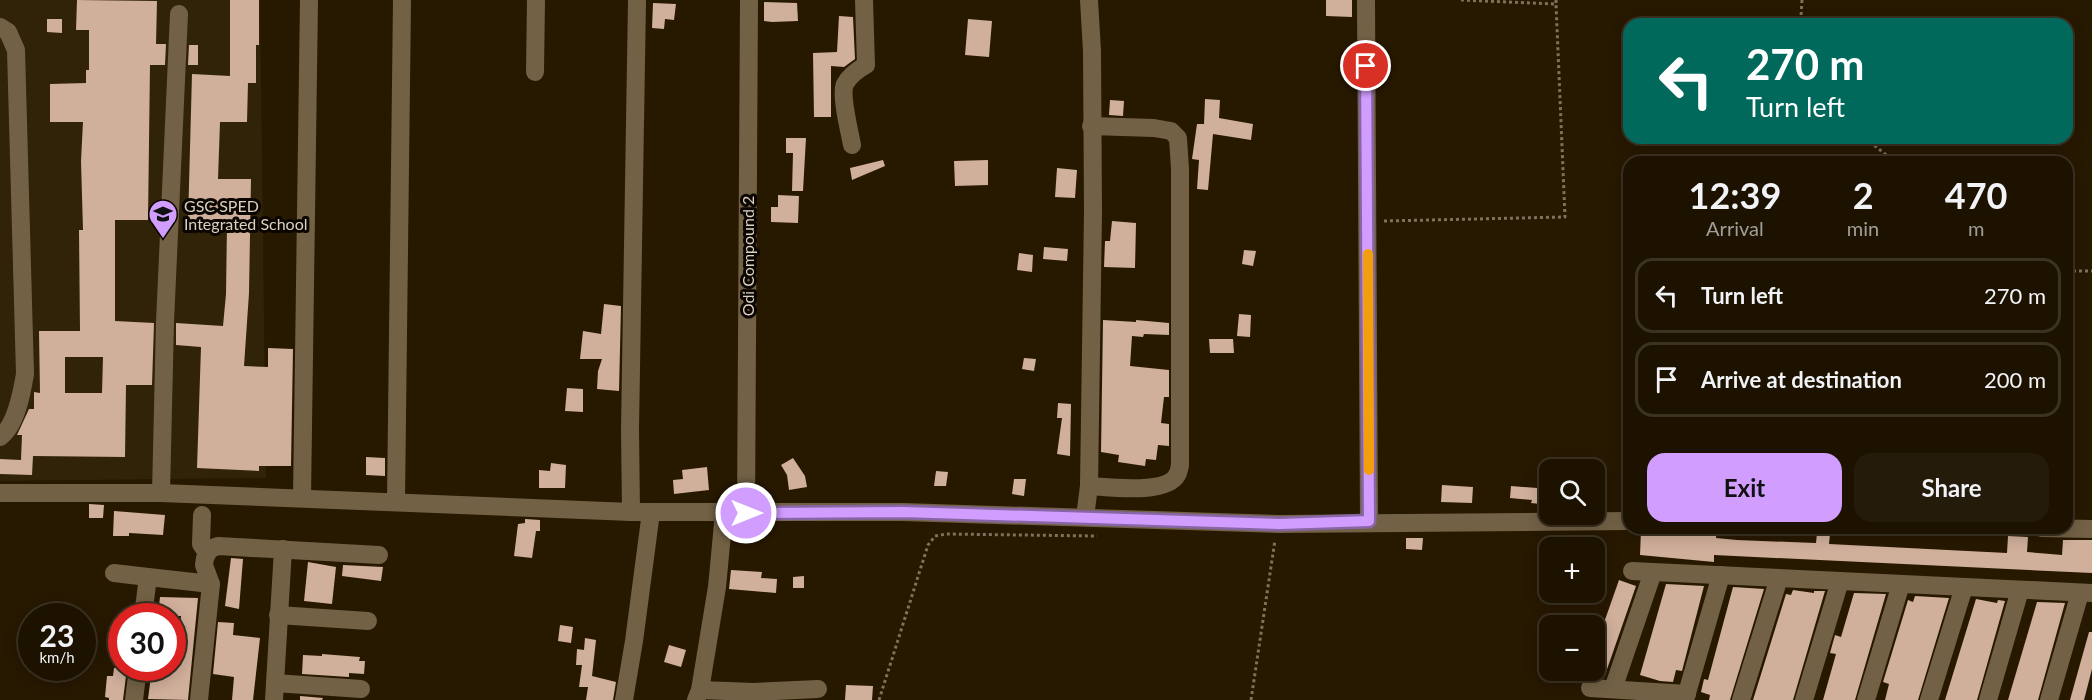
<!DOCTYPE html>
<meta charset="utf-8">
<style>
:root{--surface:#1d1200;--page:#251b0a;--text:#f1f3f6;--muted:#a09e99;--line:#3b3222;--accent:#d19dfe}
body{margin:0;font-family:Lato,sans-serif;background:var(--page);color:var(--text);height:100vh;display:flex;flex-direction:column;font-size:22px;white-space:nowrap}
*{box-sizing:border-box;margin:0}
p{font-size:20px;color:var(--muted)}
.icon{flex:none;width:33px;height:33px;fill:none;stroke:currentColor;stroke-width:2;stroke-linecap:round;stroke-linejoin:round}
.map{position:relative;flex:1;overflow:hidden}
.panel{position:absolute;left:1623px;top:156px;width:450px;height:378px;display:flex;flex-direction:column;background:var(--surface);border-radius:18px;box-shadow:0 3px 15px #0003,0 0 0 2px var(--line)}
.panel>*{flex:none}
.banner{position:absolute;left:1623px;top:18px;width:450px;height:126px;border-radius:18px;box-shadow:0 3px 15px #0003,0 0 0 2px var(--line);background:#00695c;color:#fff;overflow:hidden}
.tools{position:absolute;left:1539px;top:459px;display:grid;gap:12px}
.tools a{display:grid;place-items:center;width:66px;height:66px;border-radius:12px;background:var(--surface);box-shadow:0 3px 15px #0003,0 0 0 2px var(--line);font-size:30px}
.speed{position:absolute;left:18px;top:603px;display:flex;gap:12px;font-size:30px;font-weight:700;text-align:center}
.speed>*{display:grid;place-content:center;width:78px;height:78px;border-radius:50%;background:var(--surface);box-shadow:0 3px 15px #0003,0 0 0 2px var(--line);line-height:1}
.speed small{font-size:15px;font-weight:400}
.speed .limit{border:9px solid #d22;background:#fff;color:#111}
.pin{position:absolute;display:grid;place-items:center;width:51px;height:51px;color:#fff;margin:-26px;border:3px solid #fff;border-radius:50%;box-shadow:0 2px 6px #0007}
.me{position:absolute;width:66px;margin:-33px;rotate:90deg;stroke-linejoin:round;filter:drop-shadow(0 0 4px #0008)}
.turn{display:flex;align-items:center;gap:21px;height:126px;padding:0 24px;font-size:27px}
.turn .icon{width:78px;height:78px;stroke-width:2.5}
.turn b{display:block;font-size:42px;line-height:51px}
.eta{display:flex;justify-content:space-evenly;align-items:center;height:102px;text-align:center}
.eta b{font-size:36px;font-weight:700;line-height:42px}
.cta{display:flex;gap:12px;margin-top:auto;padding:12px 24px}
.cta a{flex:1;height:69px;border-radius:18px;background:var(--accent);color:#111;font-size:24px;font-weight:700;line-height:69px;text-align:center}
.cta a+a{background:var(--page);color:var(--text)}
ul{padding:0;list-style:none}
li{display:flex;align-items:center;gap:18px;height:75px;margin:0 12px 9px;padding:0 12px;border:3px solid var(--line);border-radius:18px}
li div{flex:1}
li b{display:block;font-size:22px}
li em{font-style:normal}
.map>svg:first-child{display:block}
</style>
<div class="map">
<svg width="2092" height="700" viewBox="0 0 2092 700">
<rect width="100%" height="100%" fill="#271800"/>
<path fill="#302308" d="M0,0h260l6,478 -266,3z"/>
<g fill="#d0af9b" fill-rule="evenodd">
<path d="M77,0l80,1 -1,43h10l-1,21h-15l-2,155h-33v101l39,2 -2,62h-26l-1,72 -92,-1 -1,19 -32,-1v-15l21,1 1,-25h-5l12,-26h5v-17l6,1 -1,-62h41l-1,-101h4l-2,-69 2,-39h-33v-38l36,-1v-13h3v-40h-13zM65,357h38l-1,36h-37z"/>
<path d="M230,0h29v45h-3v38h-8l-1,39h-27l-2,57h33l-2,114 -5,73 24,1v-19l25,1 -2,117h-32v5l-62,-3 4,-121 -25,-2v-22l47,3 3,-32 1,-70 -39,-2 4,-148 38,2z"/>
<path d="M1326,0h26v17l-26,-1z"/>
<path d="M764,2l33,1 1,18 -26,1 -8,-1z"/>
<path d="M653,3l23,1 -2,16 -9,-1 -1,10 -12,-1z"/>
<path d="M839,16l14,1 2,42 -11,8 -13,-1v51h-17l-1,-64 24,-1z"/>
<path d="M47,19h15v14l-15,-1z"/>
<path d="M968,19l24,2 -3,36 -24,-2z"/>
<path d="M189,45h9v20h-10z"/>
<path d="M1205,99l15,1 -1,18 34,6 -2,16 -38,-6 -5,56 -11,-1 2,-29 -7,-1 5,-35h7z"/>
<path d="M1110,100l14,1 -1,15 -14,-1z"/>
<path d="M786,138h20l-3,53h-11l1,-38h-7z"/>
<path d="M883,160l2,6 -33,14 -2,-12z"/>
<path d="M988,160v25l-33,1 -1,-25z"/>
<path d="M1057,168l20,2 -2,28 -20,-1z"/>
<path d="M778,195l21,1 -1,27 -27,-1v-15h7z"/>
<path d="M1112,221l24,2 -1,45 -31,-1 1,-26h5z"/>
<path d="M1044,247l24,2 -1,12 -24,-2z"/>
<path d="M1244,250l12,1 -3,15 -11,-2z"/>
<path d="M1019,253l14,2 -1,17 -15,-2z"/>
<path d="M604,304l17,2 -2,85 -22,-2 1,-18 4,-12h-22l3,-28 18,3z"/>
<path d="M1239,314l12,1 -1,22 -13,-1z"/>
<path d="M1103,320l33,2v-2l33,3v12l-25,-1 -1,3 -11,-1 -2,30 39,4v27h-5l-3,26 8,1v22l-11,-1 -2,15 -10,-1 -1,7 -27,-4 1,-7 -18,-3z"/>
<path d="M1209,339h24l1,14h-24z"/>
<path d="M1024,358l12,1 -2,12 -12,-2z"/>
<path d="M567,388l16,1v23l-18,-1z"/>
<path d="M1058,403l13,1 -1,52 -13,-2 5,-36h-5z"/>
<path d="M366,457l19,1v18l-19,-1z"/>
<path d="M793,458l12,18 2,11 -18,3 -2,-15 -6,-10z"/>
<path d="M551,463l15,2 -1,23h-26v-18l11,1z"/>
<path d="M707,467l2,23 -35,4 -1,-14 10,-1 -1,-9z"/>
<path d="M936,471l12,1 -2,14h-12z"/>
<path d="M1014,479h12l-2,17 -12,-2z"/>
<path d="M1442,485l31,2 -1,16 -31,-1z"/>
<path d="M1511,486l39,3v16l-19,-2 1,-3 -22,-2z"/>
<path d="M89,504l15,1 -1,13h-14z"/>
<path d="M114,511l51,4 -2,20 -34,-2v3h-16z"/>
<path d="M525,519l15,1v11h-4l-4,27 -18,-2 4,-32 7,-1z"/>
<path d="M1666,528h51l-1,10 21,2 79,3 1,-10 13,1 -1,10 178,9 1,-17 20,1 -1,15 35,3 1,-15h29v33l-378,-18v7l-74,-7 1,-25 23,2z"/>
<path d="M1406,538h17l-1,12 -16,-1z"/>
<path d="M231,558l12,1 -4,50 -14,-3z"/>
<path d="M308,562l28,5 -4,37 -28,-3z"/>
<path d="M343,565l40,2 -2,14 -39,-5z"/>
<path d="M731,570l31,2 -1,6 16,1 -1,14 -47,-4z"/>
<path d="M804,576v12h-11v-11z"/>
<path d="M1619,580l17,6 -31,89 -11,-3v-21z"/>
<path d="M1666,584l38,2 -22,85 -6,-1 -3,12 -13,-1 -20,-6z"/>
<path d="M1733,587l31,2 -34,111h-21l1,-5 -9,-3 3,-13 4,1z"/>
<path d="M1793,590l21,3v-2h11l-32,109h-40l33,-106 5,1z"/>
<path d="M1854,593l32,1 -31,106h-32l13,-46 -6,-1 5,-18 6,2z"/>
<path d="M1915,596l34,2 -31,102h-33l4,-16 -6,-2 25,-82 5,2z"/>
<path d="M160,597l38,1 -10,102 -40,-1 4,-31h20v-28l7,1 2,-25h-23z"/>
<path d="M1976,599l21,4 1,-3 7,1 -28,99h-32z"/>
<path d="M2037,602l28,1 -27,97h-30z"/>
<path d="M218,622l16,1 -1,12 27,3 -7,62h-21l2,-23 -21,-3z"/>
<path d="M560,625l13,2 -2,16 -13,-2z"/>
<path d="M2089,632h3v37l-8,31h-14z"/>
<path d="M585,638l11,2 -4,36 24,6 -3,18h-27l2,-13h-9l3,-22h-6l1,-16 7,1z"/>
<path d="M669,645l17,5 -5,17 -17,-5z"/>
<path d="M322,654l38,3 -1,4h6l-1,13 -15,-1v4l-47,-3 1,-19 19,1z"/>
<path d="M114,668h13l-4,32h-14v-2l-4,-1 2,-21h6z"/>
<path d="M846,685l27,1 -1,14h-27z"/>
<path d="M300,696l23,2 -1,2h-22z"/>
</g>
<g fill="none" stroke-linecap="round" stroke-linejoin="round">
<g stroke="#7e715d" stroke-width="3" stroke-dasharray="3 3" stroke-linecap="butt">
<path d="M1461,0l95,4v-4"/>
<path d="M1802,0l-1,16 5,8"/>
<path d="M1865,138l30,24"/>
<path d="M1384,221l181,-4 -9,-213"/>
<path d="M2067,271h25"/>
<path d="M879,700l49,-155 7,-9 11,-2 151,2"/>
<path d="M1251,700l24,-160"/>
</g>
<g stroke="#726145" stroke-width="18">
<path d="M1366,0l3,521"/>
<path d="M0,27l8,5 8,18 9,324c-3,18 -9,52 -25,63"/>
<path d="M535,72l1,-72"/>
<path d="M852,145c-2,-12 -12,-50 -7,-61 5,-9 12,-14 21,-19l-2,-65"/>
<path d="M1089,486c20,1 77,9 88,-11 2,-3 2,-6 3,-10v-296l-2,-31 -7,-7 -17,-3 -63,-2"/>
<path d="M0,493h161l470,19h272l376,12 350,-3"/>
<path d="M161,493l4,-171 14,-308"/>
<path d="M302,498l7,-498"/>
<path d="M396,501l6,-501"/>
<path d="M631,512l-1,-82 7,-430"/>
<path d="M746,513l3,-513"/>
<path d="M202,515l-1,29 6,9"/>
<path d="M1085,517l4,-31 4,-274 -1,-161 -3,-51"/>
<path d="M2041,528l51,1"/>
<path d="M1632,571l460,22"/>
<path d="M114,573l34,4 -5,39"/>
<path d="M148,577l63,7"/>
<path d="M278,615l90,6"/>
<path d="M275,683l86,6"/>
<path d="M1590,688l97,6"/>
<path d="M1613,689l40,-117"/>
<path d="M700,690l54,2 64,-3"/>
<path d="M134,700l4,-32"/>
<path d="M199,700l12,-116 -7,-19 1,-7 5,-9 8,-3 161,9"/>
<path d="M274,700l9,-151"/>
<path d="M624,700l10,-59 17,-129"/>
<path d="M696,700l4,-10 17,-103 7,-74"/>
<path d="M1685,700l36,-125"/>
<path d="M1741,700l38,-122"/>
<path d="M1804,700l36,-119"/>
<path d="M1866,700l35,-116"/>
<path d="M1929,700l35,-113"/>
<path d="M1988,700l32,-110"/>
<path d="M2049,700l31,-107"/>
</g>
</g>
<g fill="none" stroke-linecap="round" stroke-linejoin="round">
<g stroke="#8866a5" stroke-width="15">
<path id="route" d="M746,513l157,-1 377,12 89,-3 -3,-455"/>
</g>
<use href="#route" stroke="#d19dfe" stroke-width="10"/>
<path stroke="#f59e0b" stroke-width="10" d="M1368,254l1,216"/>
</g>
<defs>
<g id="school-pin" transform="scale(1.5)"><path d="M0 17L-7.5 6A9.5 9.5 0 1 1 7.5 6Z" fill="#d19dfe" stroke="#0a0500"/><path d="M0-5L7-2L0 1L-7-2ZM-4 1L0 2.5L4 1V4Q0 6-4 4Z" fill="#111"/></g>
</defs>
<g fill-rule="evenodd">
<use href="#school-pin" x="163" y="214"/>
</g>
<g text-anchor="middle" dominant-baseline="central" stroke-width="6" stroke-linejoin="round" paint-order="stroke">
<g font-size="16" fill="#dbd1c1" stroke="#0a0500" text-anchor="start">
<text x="184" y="205">GSC SPED<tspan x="184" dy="18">Integrated School</tspan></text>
</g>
<g font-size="16" fill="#dbd1c1" stroke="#0a0500">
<text transform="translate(747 256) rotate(-90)">Odi Compound 2</text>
</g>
</g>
</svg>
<div class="tools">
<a><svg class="icon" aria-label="search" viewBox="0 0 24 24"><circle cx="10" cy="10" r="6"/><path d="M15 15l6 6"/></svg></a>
<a>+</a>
<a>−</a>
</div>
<div class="speed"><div>23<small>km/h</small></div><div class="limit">30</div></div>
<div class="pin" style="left:1366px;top:66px;background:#d93025"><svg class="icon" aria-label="arrive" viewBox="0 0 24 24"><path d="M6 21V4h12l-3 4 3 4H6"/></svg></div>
<svg class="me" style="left:746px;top:513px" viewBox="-20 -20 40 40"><circle r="17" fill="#d19dfe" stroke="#fff" stroke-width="3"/><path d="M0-11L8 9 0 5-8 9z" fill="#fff"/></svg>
<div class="banner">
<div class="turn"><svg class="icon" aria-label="left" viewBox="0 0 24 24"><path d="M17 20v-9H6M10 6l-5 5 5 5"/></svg><div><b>270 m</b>Turn left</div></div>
</div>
<section class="panel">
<div class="eta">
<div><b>12:39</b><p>Arrival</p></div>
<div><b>2</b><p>min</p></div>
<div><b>470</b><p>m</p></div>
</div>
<ul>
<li><svg class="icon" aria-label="left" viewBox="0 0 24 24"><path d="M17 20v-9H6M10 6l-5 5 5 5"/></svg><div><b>Turn left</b></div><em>270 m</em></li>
<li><svg class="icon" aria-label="arrive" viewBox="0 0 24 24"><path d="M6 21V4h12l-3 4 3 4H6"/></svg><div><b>Arrive at destination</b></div><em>200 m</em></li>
</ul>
<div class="cta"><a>Exit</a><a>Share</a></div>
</section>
</div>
